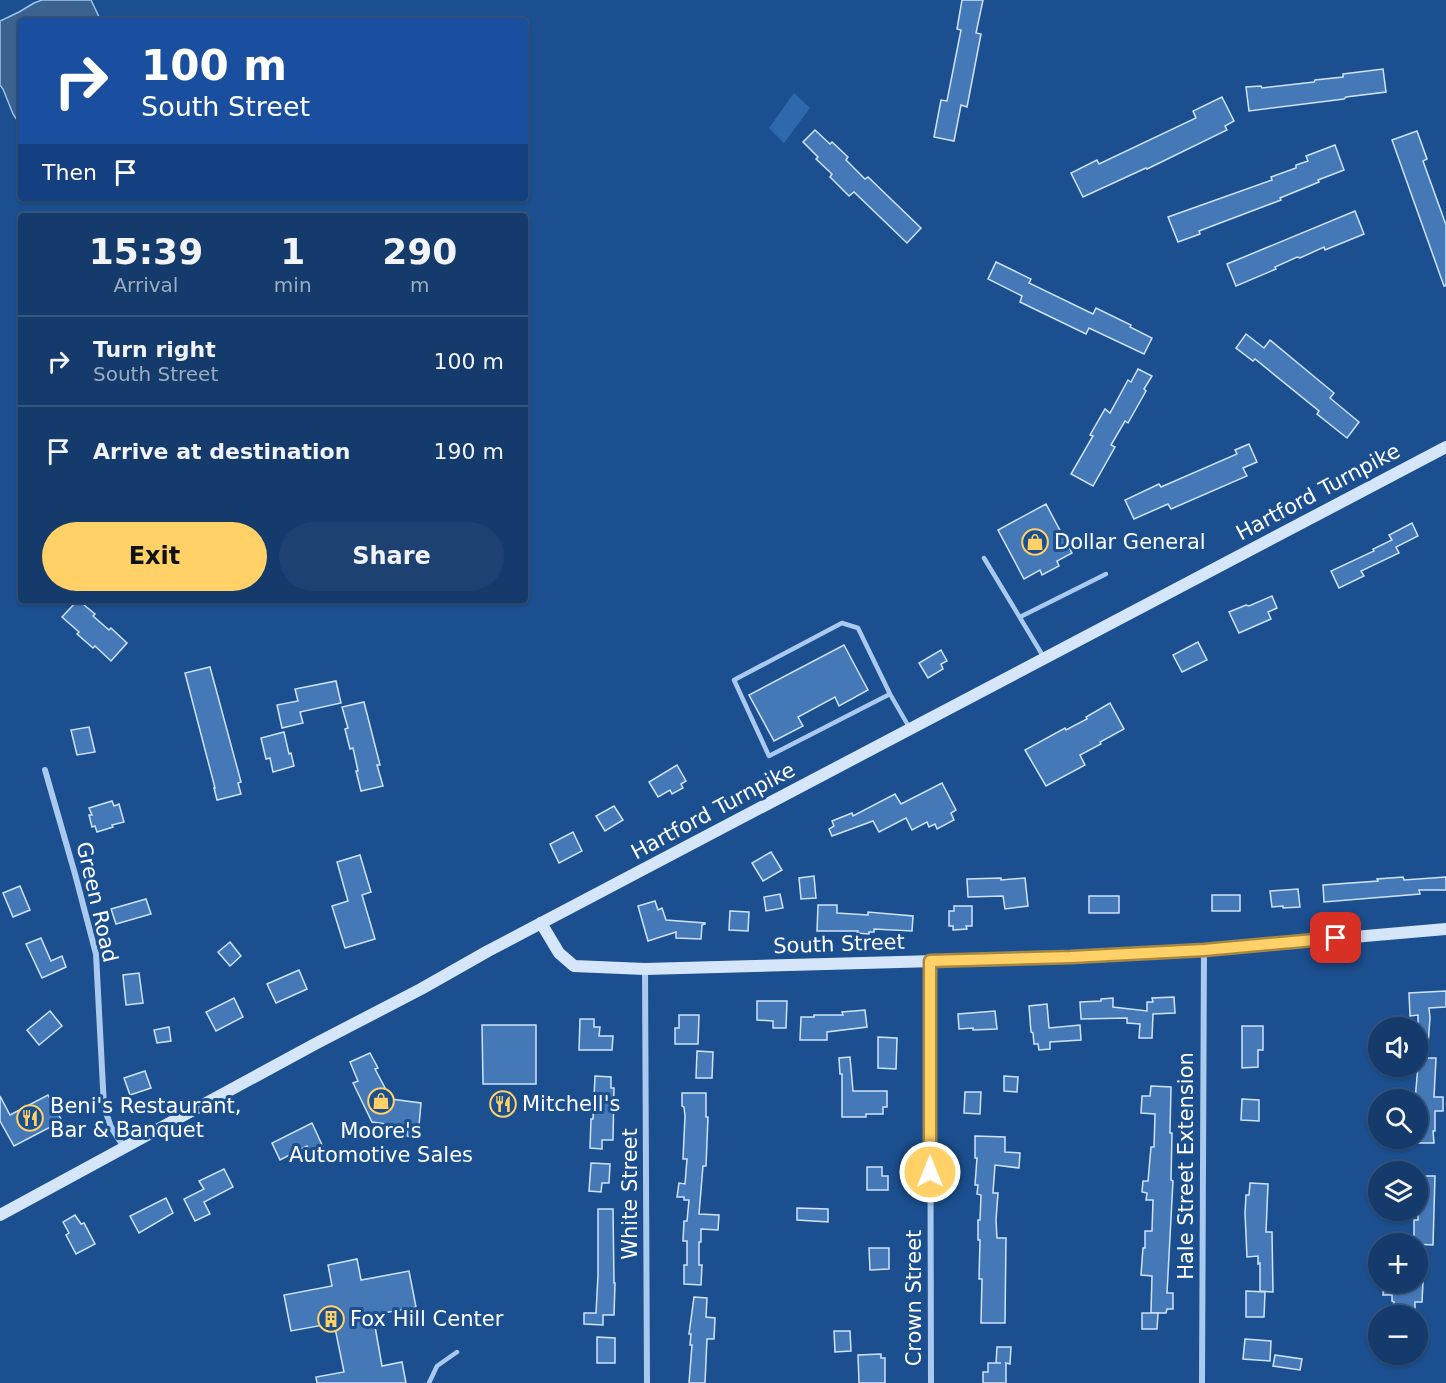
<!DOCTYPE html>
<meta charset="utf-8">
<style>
:root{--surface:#143b6b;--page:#1d4271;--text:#f1f3f6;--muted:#9dadc1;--line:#33557e;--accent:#ffd166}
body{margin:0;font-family:"DejaVu Sans",sans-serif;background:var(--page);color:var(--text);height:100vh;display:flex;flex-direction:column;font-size:22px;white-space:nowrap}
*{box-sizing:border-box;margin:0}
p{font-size:20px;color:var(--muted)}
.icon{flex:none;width:33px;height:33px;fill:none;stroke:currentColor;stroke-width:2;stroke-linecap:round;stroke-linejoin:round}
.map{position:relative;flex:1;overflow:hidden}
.drawer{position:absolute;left:18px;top:213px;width:510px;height:390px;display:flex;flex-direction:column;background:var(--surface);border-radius:6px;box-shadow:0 2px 4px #0004,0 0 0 2px var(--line)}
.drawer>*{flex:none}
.hud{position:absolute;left:18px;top:18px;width:510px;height:183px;border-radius:6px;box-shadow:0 2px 4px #0004,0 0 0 2px var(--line);background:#1a4fa0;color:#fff;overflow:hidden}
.fabs{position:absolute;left:1368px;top:1017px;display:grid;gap:12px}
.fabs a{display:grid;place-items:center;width:60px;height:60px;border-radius:50%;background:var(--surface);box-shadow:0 2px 4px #0004,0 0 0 2px var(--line);font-size:30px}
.pin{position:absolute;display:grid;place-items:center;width:51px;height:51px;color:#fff;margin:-26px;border-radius:12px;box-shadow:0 3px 9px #0006}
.me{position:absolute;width:66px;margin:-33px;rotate:0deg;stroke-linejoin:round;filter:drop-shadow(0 0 4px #0008)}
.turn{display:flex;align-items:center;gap:21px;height:126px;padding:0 24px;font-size:27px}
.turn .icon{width:78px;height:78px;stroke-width:2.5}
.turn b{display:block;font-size:42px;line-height:51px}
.then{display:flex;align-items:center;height:57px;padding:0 24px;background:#0003;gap:12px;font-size:22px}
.eta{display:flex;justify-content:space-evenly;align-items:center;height:102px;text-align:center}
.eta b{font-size:36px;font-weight:700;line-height:42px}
.primary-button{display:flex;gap:12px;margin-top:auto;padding:12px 24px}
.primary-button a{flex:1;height:69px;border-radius:36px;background:var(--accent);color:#111;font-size:24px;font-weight:700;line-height:69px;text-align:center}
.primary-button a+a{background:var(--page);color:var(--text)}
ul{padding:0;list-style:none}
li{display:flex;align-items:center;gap:18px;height:90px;padding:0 24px;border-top:2px solid var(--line)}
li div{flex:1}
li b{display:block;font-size:22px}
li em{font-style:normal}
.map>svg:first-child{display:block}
</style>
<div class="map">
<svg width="1446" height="1383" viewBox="0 0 1446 1383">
<rect width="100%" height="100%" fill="#1b4f8f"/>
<path fill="#2e69ad" d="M794,93l16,15 -26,35 -15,-15z"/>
<path fill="#3c6290" stroke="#9cc4f0" stroke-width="1.5" d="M42,0h49l10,21h-80v105l-8,-12 -10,-25 -3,-4v-64l19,-9 15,-9z"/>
<g fill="#4478b7" stroke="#cfe3fa" stroke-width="1.5">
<path d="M962,0h21l-7,33 5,1 -14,73 -6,-2 -7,36 -20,-4 7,-37 6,1 14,-71 -4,-1z"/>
<path d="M1383,69l3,23 -40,5 -2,2 -95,12 -3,-24 15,-1 1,2 52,-6 1,-2 28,-3v-3z"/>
<path d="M1222,97l12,24 -9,5 2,4 -80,39 -1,-1 -63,29 -12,-24 26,-13 2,4 97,-46 -3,-7z"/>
<path d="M815,130l15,14 2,-2 16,15 -2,3 19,19 3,-2 53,51 -14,15 -53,-51 -5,4 -19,-19 2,-3 -16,-15 2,-2 -15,-15z"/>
<path d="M1417,131l10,28 -4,2 23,64v61h-2l-52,-146z"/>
<path d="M1335,145l9,25 -26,10 1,2 -39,16 1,2 -82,31 1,3 -22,8 -10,-25 104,-37 -1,-3 25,-9v-3l12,-4 -2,-5z"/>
<path d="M1355,211l9,23 -39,16 -1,-3 -24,11 -3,-1 -22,10 1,2 -40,17 -9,-22z"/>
<path d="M996,262l35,17 -2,4 64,31 3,-6 35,17 -1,2 22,11 -8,16 -55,-26 -3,6 -66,-32 2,-6 -34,-17z"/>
<path d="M1246,334l18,14 6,-8 64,53 -4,5 29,24 -12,16 -30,-24 2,-3 -64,-52 -2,2 -17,-13z"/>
<path d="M1138,369l14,7 -8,13 2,2 -18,32 -3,-2 -14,24 4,2 -22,39 -22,-12 22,-38 -3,-1 15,-26 5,4 18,-33 3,2z"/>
<path d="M1249,444l8,18 -14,6 4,8 -76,33 -3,-5 -34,15 -9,-19 34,-16 2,3 76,-33 -2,-4z"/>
<path d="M1046,504l26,49 -15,8 2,5 -17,9 -2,-5 -16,9 -26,-49z"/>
<path d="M1412,523l6,13 -22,11 3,6 -38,18 3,5 -25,12 -8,-17 43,-20 -1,-2 19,-9 -3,-5z"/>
<path d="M1272,596l5,12 -9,4 3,7 -32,14 -10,-21 17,-7 3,1z"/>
<path d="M78,600l17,14 -2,2 16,14 2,-2 16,15 -16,18 -16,-15 -2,2 -16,-14 2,-2 -17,-15z"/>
<path d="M1198,642l9,18 -25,12 -9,-17z"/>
<path d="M844,645l24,45 -29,16 -4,-9 -37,20 5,9 -29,15 -25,-46z"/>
<path d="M941,650l6,11 -6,3 2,5 -15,9 -9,-15z"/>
<path d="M210,667l31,115 -3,1 3,11 -24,6 -3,-12h1l-30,-115z"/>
<path d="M336,681l5,22 -41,9 3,11 -21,5 -5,-23 21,-4 -3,-12z"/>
<path d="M364,702l16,63h-3l6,21 -22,5 -5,-20h2l-5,-23 -3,1 -5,-20 3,-1 -6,-21z"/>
<path d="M1110,703l14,26 -24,13 1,2 -21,11 5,10 -39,21 -21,-36 40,-22 1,2 21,-11 -1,-2z"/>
<path d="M89,727l6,25 -18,3 -6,-25z"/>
<path d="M284,732l5,22 2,-1 3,13 -21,6 -3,-14 -4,1 -5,-21z"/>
<path d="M677,765l9,16 -5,3 2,4 -11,6 -2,-4 -12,7 -9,-15z"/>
<path d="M942,783l14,27 -5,3 3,7 -17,9 -2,-5 -6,3 -2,-5 -15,8 -6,-12 -27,14 -6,-11 -41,15 -3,-7 5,-3 -2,-5 20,-8 1,3 42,-22 6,10z"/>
<path d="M112,801l2,5 5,-2 5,18 -12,3 1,2 -16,5 -2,-6 -3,1 -3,-12h3l-3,-7z"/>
<path d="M614,806l9,14 -18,11 -9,-15z"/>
<path d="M573,832l9,19 -23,12 -9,-19z"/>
<path d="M771,852l11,18 -19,11 -11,-18z"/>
<path d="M360,855l11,37 -9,3 13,44 -30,9 -13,-42 16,-5 -11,-39z"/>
<path d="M814,876l2,22 -15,1 -2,-21z"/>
<path d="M1403,877l1,3 42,-3v13h-27l1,4 -96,8 -1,-17 55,-4 -1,-2z"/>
<path d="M1001,878v2l24,-2 3,28 -23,3 -2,-13 -35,1 -1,-18z"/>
<path d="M20,886l10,24 -17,7 -10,-24z"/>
<path d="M1298,889l2,18 -17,1v-2l-11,1 -2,-16z"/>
<path d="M780,894l3,14 -17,3 -2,-14z"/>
<rect x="1212" y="895" width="28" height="16"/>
<rect x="1089" y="896" width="30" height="17"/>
<path d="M146,899l5,15 -35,10 -5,-15z"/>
<path d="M655,901l3,9 4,-2 4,12 39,3v1l-3,1 -1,14 -25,-1v-6l-28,9 -10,-35z"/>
<path d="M818,905h19v8l31,2v-3l45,4 -1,15 -38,-2v3h-5v2l-12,-1 1,-2h-41z"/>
<path d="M954,906h18v20h-6l1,3 -14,1v-4h-4v-15h5z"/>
<path d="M730,911l19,1 -1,19 -19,-1z"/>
<path d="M41,938l10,23 11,-5 4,11 -24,11 -16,-34z"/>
<path d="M230,942l11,14 -11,10 -12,-14z"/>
<path d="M299,970l8,19 -31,14 -9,-19z"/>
<path d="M139,973l4,30 -17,2 -3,-30z"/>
<path d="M1446,991v16l-17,1 1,10 -3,40h9l-2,39h9v14h-8v20h-2l1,12h-16v-43h-3l3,-34v-51l-8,1 -1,-23z"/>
<path d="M1174,997l1,16 -22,1 -1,24h-13l1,-14 -13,-1v-5l-46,1 -1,-17 21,-1v-2l12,-1v9l34,4v-9h6l-1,-4z"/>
<path d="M234,998l9,19 -27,14 -10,-19z"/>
<path d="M757,1001h30l-1,27h-13v-7l-16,-1z"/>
<path d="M1047,1004l2,24 31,-3 1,15 -31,2v7l-11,1 -1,-6h-4l-1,-11 -2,-1 -2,-26z"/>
<path d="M865,1010l2,17 -40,5v8h-27l1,-23h13v-2h29l-1,-3z"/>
<path d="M50,1011l12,15 -23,19 -12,-15z"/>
<path d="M995,1011l2,18 -24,1v-2l-14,1 -1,-15z"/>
<path d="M679,1015h20l-1,29h-23v-16h4z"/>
<path d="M580,1019h14v8h6l-1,9h14l-1,14h-33z"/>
<path d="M482,1025h54v59h-53z"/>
<path d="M1242,1026h21v24h-5v17l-16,1z"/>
<path d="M169,1027l2,14 -14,2 -3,-13z"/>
<path d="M878,1037l19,1 -1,31 -18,-1z"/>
<path d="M697,1051l16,1 -1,26h-16z"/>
<path d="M370,1053l8,15 -3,1 16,30 30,4 -3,34 -11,-1v-9l-35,-5 -19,-39 5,-2 -8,-19z"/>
<path d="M850,1057l3,34h34v16h-4v7h-17v3h-24v-43h-2l-1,-16z"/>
<path d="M145,1071l6,17 -21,7 -6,-17z"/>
<path d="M595,1076l16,1v11h3l-1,52h-11v9l-12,-1 1,-29h2z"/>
<path d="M1004,1076l14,1 -1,15 -13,-1z"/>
<path d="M1151,1086l20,1 -1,46h2l-1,47 2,1 -6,112h6v16h-6l-1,4h-15l1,-37 -11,-1 2,-27h2v-17h7l1,-31h-7l1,-7 -5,-1 1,-11h5l3,-34h3l1,-33 -14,-1 1,-17h8z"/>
<path d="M965,1092h16l-1,22 -16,-1z"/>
<path d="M682,1093h24v24h2l-2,49h-3l-4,48 20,1 -1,15 -17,-1v13h-2v23h3l-1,20 -17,-1v-19h3v-24h-4l1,-20h3l2,-21h-5v-3h-7l2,-14 6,1 2,-25h-4l2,-43 -1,-9 -2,-1z"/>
<path d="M48,1095l14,26 -48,25 -14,-25v-25l10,19z"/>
<path d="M1242,1099l17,1v21l-18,-1z"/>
<path d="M312,1123l16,35 -14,5 -7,-17 -27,14 -8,-17z"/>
<path d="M975,1136l30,1v15l15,1 -1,15 -24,-3 -2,28h5l-2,27 1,18h9l-1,85h-24l1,-44h-3l1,-39h-2v-20h2l1,-25 -4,-1 1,-9h-3l2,-27h-2z"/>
<path d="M591,1163l19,1 -1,19h-7l-1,9 -12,-1z"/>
<path d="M867,1167h15v9h6v14h-21z"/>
<path d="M224,1169l9,18 -29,15 6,12 -15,7 -11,-22 20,-10 -5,-8z"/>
<path d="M1418,1176h17l-2,69 -19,-1v-24h4z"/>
<path d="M1250,1183l18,1 -2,48h6l1,60 -13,-1v-28l-2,1v-8l-11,1 -2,-44 1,-18h3z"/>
<path d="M166,1198l7,15 -34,20 -9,-17z"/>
<path d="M797,1208l31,1v13l-31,-2z"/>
<path d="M598,1209h15l1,74h1l-1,32h-11v10l-19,-1v-11h12l2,-38z"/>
<path d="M75,1215l6,9 3,-1 11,21 -19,10 -10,-19 3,-2 -6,-11z"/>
<path d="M869,1248h20v21l-19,1z"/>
<path d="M357,1259l4,21 48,-9 7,36 -43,8 9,51 20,-4 4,21h-89l-1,-6 28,-5 -10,-49 -43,8 -7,-36 48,-9 -4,-21z"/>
<path d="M1384,1282h39l-1,20h-7v11h-22l1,-11 -2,-1v-6h-9z"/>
<path d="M1246,1291l19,1 -1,25h-18z"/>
<path d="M694,1297l13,1 -1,19 9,1 -1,21h-7l-2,44h-16l3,-38h-2l1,-11h-2z"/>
<path d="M1142,1313h16l-1,16h-15z"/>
<path d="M834,1331h16l1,20 -16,1z"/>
<path d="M597,1337l18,1v25h-18z"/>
<path d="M1245,1339l26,2 -1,20 -27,-2z"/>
<path d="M997,1347h14l-1,17 -4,-1v20h-23v-11h5v-9h13h-5z"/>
<path d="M881,1354v4h4v25h-26l-1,-28z"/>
<path d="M1275,1355l27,4 -2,11 -27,-4z"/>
</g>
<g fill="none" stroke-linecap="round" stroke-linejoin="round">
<g stroke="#a9c9ee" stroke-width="4.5">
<path d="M984,558l59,98"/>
<path d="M1020,617l86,-43"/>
<path d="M890,694l-121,62 -35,-76 108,-57 16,5 32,66 19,33"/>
<path d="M429,1383l8,-17 20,-14"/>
</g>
<g stroke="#a9c9ee" stroke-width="6">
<path d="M45,770l30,104 21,80 8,153 7,20 13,20"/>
<path d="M930,961l1,422"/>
<path d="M645,969l2,414"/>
<path d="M1202,1383l2,-433"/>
</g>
<g stroke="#d6e6fa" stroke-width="12">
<path d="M541,923l18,30 15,13 71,3 404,-11 155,-8 242,-21"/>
<path d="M0,1215l315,-171 106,-55 67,-38 958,-504"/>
</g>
</g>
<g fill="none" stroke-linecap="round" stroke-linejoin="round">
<g stroke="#a68842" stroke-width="15">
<path id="route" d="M930,1172v-211l141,-4 133,-7 132,-12"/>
</g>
<use href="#route" stroke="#ffd166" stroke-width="10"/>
</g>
<defs>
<g id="shop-ring" transform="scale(1.35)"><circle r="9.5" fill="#1b4f8f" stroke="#ffd166" stroke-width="1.5"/><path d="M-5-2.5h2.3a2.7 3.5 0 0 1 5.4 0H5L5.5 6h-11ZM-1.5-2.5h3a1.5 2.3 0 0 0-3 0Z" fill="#ffd166"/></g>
<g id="restaurant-ring" transform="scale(1.35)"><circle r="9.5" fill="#1b4f8f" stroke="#ffd166" stroke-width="1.5"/><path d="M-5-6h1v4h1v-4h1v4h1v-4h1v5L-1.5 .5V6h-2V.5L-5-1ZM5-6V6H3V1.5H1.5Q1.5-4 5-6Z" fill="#ffd166"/></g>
<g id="building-ring" transform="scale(1.35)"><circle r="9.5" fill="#1b4f8f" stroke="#ffd166" stroke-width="1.5"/><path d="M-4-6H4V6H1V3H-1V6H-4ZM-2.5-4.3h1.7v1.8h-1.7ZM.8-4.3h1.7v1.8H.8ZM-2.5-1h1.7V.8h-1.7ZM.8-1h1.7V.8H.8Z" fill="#ffd166"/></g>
</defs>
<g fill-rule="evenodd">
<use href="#shop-ring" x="1035" y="542"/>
<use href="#shop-ring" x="381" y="1101"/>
<use href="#restaurant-ring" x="503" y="1104"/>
<use href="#restaurant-ring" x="30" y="1118"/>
<use href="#building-ring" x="331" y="1319"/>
</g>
<g text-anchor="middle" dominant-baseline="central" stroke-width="6" stroke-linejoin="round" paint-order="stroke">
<g font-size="21" fill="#fff" stroke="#1b4f8f">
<text transform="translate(1318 492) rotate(-28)">Hartford Turnpike</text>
<text transform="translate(713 811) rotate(-28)">Hartford Turnpike</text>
<text transform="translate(97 902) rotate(77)">Green Road</text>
<text transform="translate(839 944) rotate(-2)">South Street</text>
<text transform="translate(1186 1166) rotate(-90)">Hale Street Extension</text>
<text transform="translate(630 1194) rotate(-90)">White Street</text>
<text transform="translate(914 1298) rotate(-90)">Crown Street</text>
</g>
<g font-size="21" fill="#fff" stroke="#1b4f8f" text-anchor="start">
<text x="1054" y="542">Dollar General</text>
<text x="522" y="1104">Mitchell's</text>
<text x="50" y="1106">Beni's Restaurant,<tspan x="50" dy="24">Bar &amp; Banquet</tspan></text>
<text x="381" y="1131" text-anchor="middle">Moore's<tspan x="381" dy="24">Automotive Sales</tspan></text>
<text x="350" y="1319">Fox Hill Center</text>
</g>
</g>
</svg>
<div class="fabs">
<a><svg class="icon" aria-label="sound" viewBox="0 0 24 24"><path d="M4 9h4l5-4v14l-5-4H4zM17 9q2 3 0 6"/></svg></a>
<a><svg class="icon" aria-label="search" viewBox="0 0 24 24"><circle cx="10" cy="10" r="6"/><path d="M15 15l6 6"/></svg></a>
<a><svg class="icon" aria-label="layers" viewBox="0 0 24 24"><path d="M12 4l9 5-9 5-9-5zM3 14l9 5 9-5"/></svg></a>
<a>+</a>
<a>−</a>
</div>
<div class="pin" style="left:1336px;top:938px;background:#d93025"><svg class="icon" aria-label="arrive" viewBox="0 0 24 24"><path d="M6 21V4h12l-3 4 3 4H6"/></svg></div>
<svg class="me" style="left:930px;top:1172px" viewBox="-20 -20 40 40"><circle r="17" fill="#ffd166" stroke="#fff" stroke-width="3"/><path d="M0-11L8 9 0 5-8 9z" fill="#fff"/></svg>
<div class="hud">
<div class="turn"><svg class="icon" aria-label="right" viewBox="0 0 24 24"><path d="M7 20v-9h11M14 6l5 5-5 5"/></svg><div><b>100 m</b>South Street</div></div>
<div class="then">Then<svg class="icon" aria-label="arrive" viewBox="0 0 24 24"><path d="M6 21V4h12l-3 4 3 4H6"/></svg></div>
</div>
<section class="drawer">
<div class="eta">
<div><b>15:39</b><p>Arrival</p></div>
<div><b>1</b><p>min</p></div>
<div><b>290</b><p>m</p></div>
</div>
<ul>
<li><svg class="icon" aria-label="right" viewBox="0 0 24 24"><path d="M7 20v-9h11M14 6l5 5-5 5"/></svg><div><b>Turn right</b><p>South Street</p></div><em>100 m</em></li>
<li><svg class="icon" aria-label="arrive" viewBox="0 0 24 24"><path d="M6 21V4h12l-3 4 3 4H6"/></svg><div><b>Arrive at destination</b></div><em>190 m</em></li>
</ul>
<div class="primary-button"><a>Exit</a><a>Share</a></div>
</section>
</div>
